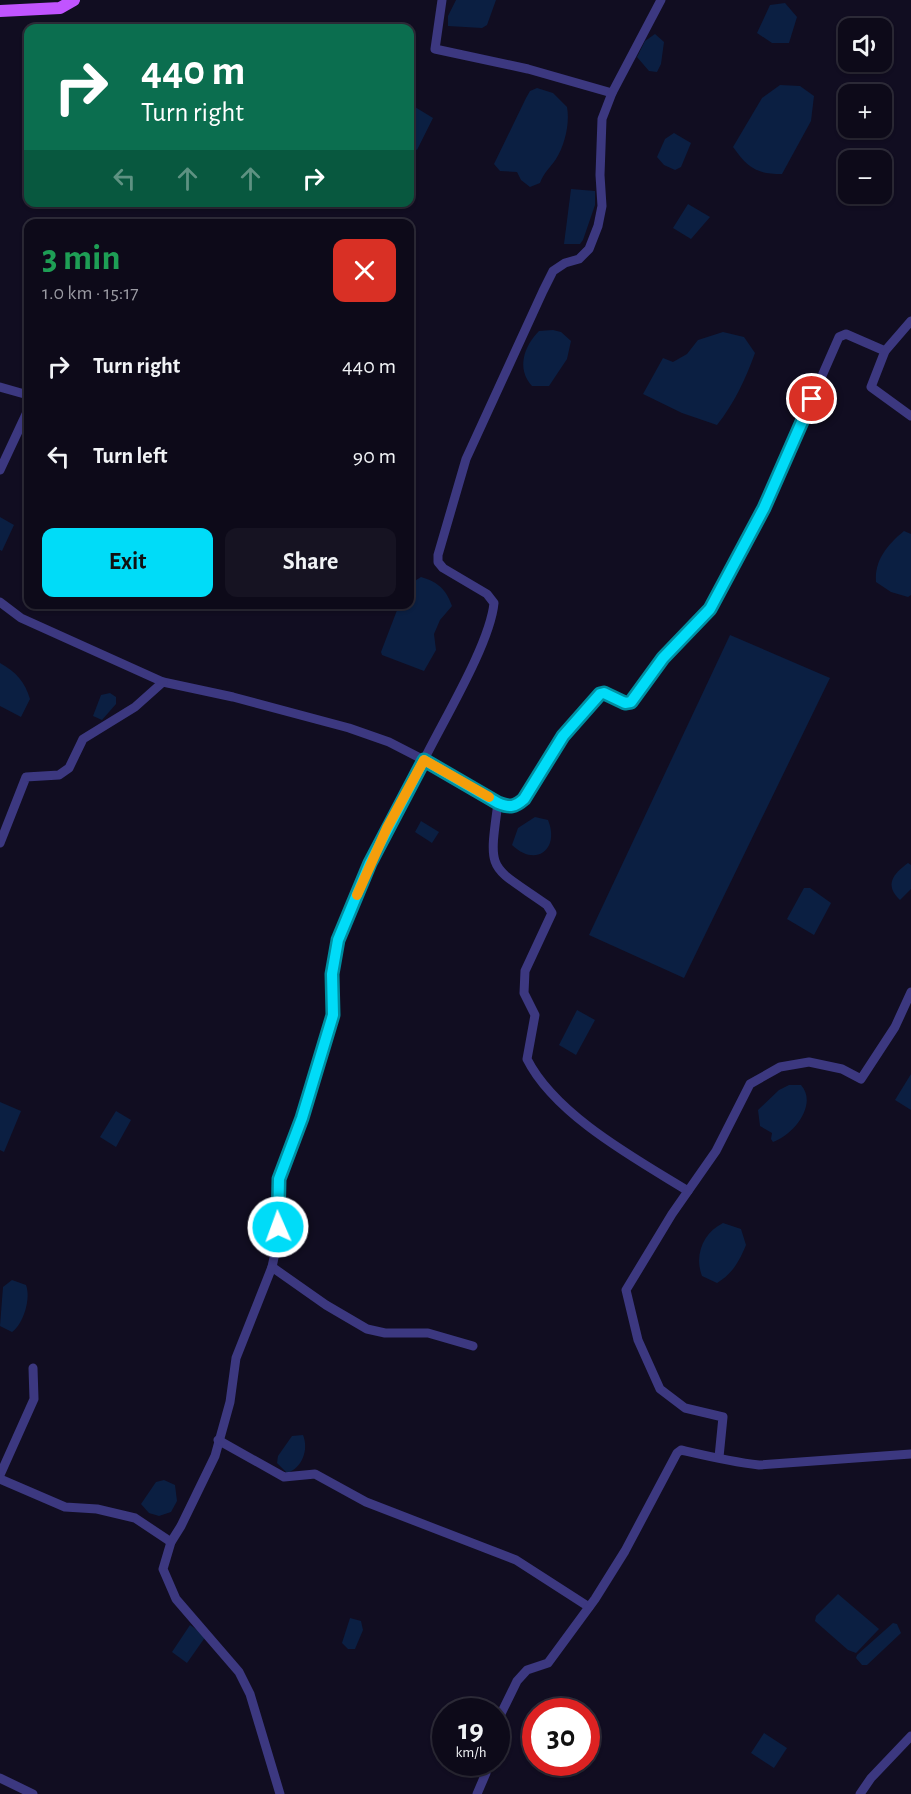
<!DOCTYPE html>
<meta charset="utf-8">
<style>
:root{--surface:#0d0a19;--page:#161322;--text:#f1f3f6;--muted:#9a9aa2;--line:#2d2b38;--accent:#00dcf8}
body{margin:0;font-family:"Alegreya Sans",sans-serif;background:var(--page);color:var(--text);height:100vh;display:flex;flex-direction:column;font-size:22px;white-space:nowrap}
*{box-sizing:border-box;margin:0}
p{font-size:20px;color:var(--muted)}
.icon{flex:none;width:33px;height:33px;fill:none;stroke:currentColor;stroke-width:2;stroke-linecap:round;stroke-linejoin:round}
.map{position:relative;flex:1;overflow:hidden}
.side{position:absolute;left:24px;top:219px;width:390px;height:390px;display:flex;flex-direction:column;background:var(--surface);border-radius:12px;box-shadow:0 2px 4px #0004,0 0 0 2px var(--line)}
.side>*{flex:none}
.banner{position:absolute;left:24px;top:24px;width:390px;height:183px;border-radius:12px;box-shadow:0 2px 4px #0004,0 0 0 2px var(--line);background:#0b6e4f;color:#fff;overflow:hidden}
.controls{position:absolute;left:838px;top:18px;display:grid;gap:12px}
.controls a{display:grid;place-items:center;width:54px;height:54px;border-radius:12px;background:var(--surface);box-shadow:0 2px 4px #0004,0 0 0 2px var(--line);font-size:30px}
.speed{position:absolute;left:432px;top:1698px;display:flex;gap:12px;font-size:30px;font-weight:700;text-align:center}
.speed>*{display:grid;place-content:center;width:78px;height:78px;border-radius:50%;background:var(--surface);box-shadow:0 2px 4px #0004,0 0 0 2px var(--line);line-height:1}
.speed small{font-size:15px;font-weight:400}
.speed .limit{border:9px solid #d22;background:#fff;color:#111}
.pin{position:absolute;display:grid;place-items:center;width:51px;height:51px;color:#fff;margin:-26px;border:3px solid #fff;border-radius:50%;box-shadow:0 2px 6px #0007}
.me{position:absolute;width:66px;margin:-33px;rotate:358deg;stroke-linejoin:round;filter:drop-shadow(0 0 4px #0008)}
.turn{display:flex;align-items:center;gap:21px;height:126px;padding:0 18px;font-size:27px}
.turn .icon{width:78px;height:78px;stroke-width:2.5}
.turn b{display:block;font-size:42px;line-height:51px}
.lanes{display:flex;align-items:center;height:57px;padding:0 18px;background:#0003;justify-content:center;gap:30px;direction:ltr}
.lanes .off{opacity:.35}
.round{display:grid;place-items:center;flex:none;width:63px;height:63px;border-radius:12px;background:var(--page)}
.head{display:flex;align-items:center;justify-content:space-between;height:102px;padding:0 18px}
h1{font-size:36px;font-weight:700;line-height:45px;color:#1e9e55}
.action{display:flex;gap:12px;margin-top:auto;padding:12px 18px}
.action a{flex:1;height:69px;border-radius:12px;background:var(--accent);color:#111;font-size:24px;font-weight:700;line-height:69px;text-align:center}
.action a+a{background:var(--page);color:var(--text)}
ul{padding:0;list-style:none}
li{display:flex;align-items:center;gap:18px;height:90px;padding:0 18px}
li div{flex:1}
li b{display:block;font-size:22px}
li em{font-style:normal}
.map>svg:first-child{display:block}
</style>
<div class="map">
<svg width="911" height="1794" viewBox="0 0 911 1794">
<rect width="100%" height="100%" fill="#110d21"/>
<g fill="#0b1f42">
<path d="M456,0h40l-9,25 -5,3 -34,-2v-10z"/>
<path d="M785,3l12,14 -8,26h-17l-15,-10 13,-28z"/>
<path d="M655,34l9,8 -3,22 -4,8 -8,-1 -12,-14 8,-16z"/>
<path d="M780,85l20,1 14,10 -3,25 -29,53c-26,0 -34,-6 -49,-27l29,-49z"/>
<path d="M537,88l16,5 14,14c3,16 -2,38 -11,52 -6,9 -12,13 -16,24l-10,4 -9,-7 -4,-8 -17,-1 -6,-7 32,-66 4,-7z"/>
<path d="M410,104l23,14 -16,32 -7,-4z"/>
<path d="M674,133l17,10 -10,24 -6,3 -11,-5 -7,-8 8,-18z"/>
<path d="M571,189l24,2v14l-12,35 -3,4h-16z"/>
<path d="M688,204l22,13 -19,22 -18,-11z"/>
<path d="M553,330l8,2 10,9 -4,18 -18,27h-17c-16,-17 -8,-40 7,-55z"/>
<path d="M723,332l21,5 11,16c-10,27 -20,49 -38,72l-35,-12 -39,-19 20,-36 10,4 14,-8 11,-14z"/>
<path d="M0,517l14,8 -12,26 -2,-1z"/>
<path d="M904,531l7,3v61l-3,2 -17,-5 -15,-10c-2,-21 11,-37 28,-51z"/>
<path d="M421,577c17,5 25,12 31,29l-12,14 -6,14 2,16 -12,21 -42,-16 -1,-3 18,-47 11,-1v-20z"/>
<path d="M730,635l100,43 -146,300 -95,-43z"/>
<path d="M0,663c16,9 25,19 30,36l-9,18 -21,-11z"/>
<path d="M110,693l6,4v7l-14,16 -9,-4 8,-21z"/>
<path d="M535,817l13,3c12,29 -12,48 -36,25l6,-17z"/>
<path d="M421,821l18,11 -7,11 -17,-11z"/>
<path d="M908,863l3,2v24l-11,11c-16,-15 -7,-26 8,-37z"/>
<path d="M804,888h6l21,15 -17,32 -27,-16z"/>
<path d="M577,1010l18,10 -19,35 -17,-10z"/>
<path d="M911,1074v36l-16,-10z"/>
<path d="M789,1085h12c17,19 -7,50 -28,57l-2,-3 1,-6 -12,-7 -2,-16 21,-20z"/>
<path d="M0,1102l21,9 -17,41 -4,-2z"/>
<path d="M116,1111l15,9 -15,27 -16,-10z"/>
<path d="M723,1223l18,6 5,16c-7,17 -14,29 -29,38l-15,-7c-8,-21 1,-43 21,-53z"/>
<path d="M12,1280l14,5c5,13 -2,38 -14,47l-12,-6 3,-39z"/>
<path d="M303,1435c6,15 -1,33 -16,38l-10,-10 1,-7 14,-20z"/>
<path d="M164,1480l11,5 2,16 -6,11 -12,4 -10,-3 -8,-9 15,-22z"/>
<path d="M838,1594l41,35 -23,24 -8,-3 -33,-29 1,-5z"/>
<path d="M350,1618l11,3 2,9 -8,19h-7l-6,-6z"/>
<path d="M893,1623l4,1 4,9 -34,32h-5l-6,-7 1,-3z"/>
<path d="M190,1625l16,11 -19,27 -15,-11z"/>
<path d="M764,1733l23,15 -13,20 -23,-15z"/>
</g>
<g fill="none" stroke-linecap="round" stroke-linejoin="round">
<g stroke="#3c3880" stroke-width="9">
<path d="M442,0l-7,49 93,20 84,24 49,-93"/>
<path d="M612,93l-10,26 -2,56 2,31 -4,20 -9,23 -10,10 -14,4 -12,8 -10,20 -77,168 -28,96v7l5,6 44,26 7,9c-4,41 -51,118 -70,157l84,47 8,-2 8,-6 39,-63 37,-42 4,-1 21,10 6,-1 32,-44 47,-49 54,-101 75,-171 7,-3 39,17"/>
<path d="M911,321l-26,30 -14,36 40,29"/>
<path d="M0,387l28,8"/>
<path d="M0,470l28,-60"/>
<path d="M0,602l21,16 142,64 70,15 116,31 40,14 35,18 -45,84 -41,96 -6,34v41l-30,103 -23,61 -1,60 -6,28 -36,91 -6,44 -15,54 -34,70 -10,16 -8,27 13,30 63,73 11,22 30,100"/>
<path d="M498,803c-10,72 -9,61 49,102l5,8 -27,58 -1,22 11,22 -8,44c28,56 109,100 161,132"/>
<path d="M0,843l26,-66 33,-2 10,-7 14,-29 52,-32 28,-25"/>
<path d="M272,1267l54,38 41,24 18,4h43l45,13"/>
<path d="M218,1440l66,37 31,-3 51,28 150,58 73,47"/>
<path d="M719,1457l4,-40 -38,-9 -25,-19 -22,-49 -12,-50 46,-76 44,-63 34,-67 30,-17 29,-5 33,7 19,10 34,-52 16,-35"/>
<path d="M0,1475l34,-76 -1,-31"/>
<path d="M0,1479l65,28 32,2 38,9 36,24"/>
<path d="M496,1724l21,-43 10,-11 21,-7 47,-64 30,-48 52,-98 4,-3c26,6 51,12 78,15l152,-11"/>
<path d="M0,1778l33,16"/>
<path d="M477,1794l9,-21 1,-11"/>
<path d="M860,1794l11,-16 40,-42"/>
</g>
<path stroke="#c154ff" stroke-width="12" d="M0,11l60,-3 14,-8"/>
</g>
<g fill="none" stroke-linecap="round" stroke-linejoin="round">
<g stroke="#008fa1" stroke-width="15">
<path id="route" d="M278,1227l1,-48 23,-61 31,-103 -1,-41 6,-34 32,-77 54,-103 74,43c12,5 17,4 26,-4l39,-63 37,-42 4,-1 21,10 6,-1 32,-44 47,-49 54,-101 48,-109"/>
</g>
<use href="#route" stroke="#00dcf8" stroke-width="10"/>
<path stroke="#f59e0b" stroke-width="10" d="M357,895l30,-67 37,-68 65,37"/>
</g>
</svg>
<div class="controls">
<a><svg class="icon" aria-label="sound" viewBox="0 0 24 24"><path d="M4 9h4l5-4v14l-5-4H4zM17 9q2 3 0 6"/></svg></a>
<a>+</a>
<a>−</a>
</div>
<div class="speed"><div>19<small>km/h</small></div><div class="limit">30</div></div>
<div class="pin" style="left:812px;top:399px;background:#d93025"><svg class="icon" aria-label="arrive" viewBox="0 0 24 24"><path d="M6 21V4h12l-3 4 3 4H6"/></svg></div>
<svg class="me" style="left:278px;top:1227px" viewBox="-20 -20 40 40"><circle r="17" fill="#00dcf8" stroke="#fff" stroke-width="3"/><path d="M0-11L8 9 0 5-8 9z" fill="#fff"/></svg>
<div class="banner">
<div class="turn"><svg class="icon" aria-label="right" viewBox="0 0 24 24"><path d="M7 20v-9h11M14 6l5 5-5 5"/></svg><div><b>440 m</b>Turn right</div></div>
<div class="lanes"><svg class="icon off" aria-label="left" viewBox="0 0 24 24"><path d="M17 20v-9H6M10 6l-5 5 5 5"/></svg><svg class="icon off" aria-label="ahead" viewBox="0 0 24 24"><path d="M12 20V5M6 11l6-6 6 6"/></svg><svg class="icon off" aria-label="ahead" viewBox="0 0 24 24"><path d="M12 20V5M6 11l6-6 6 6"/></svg><svg class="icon" aria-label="right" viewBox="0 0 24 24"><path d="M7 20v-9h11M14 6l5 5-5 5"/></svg></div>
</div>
<section class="side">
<div class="head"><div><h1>3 min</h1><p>1.0 km · 15:17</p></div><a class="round" style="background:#d93025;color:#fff"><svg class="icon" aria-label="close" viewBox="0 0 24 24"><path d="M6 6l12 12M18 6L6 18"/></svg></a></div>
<ul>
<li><svg class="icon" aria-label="right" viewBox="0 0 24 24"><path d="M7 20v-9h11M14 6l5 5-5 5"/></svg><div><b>Turn right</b></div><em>440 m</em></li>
<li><svg class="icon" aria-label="left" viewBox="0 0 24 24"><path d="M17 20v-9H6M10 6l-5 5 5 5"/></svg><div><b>Turn left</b></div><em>90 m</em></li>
</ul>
<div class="action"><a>Exit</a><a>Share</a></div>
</section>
</div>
